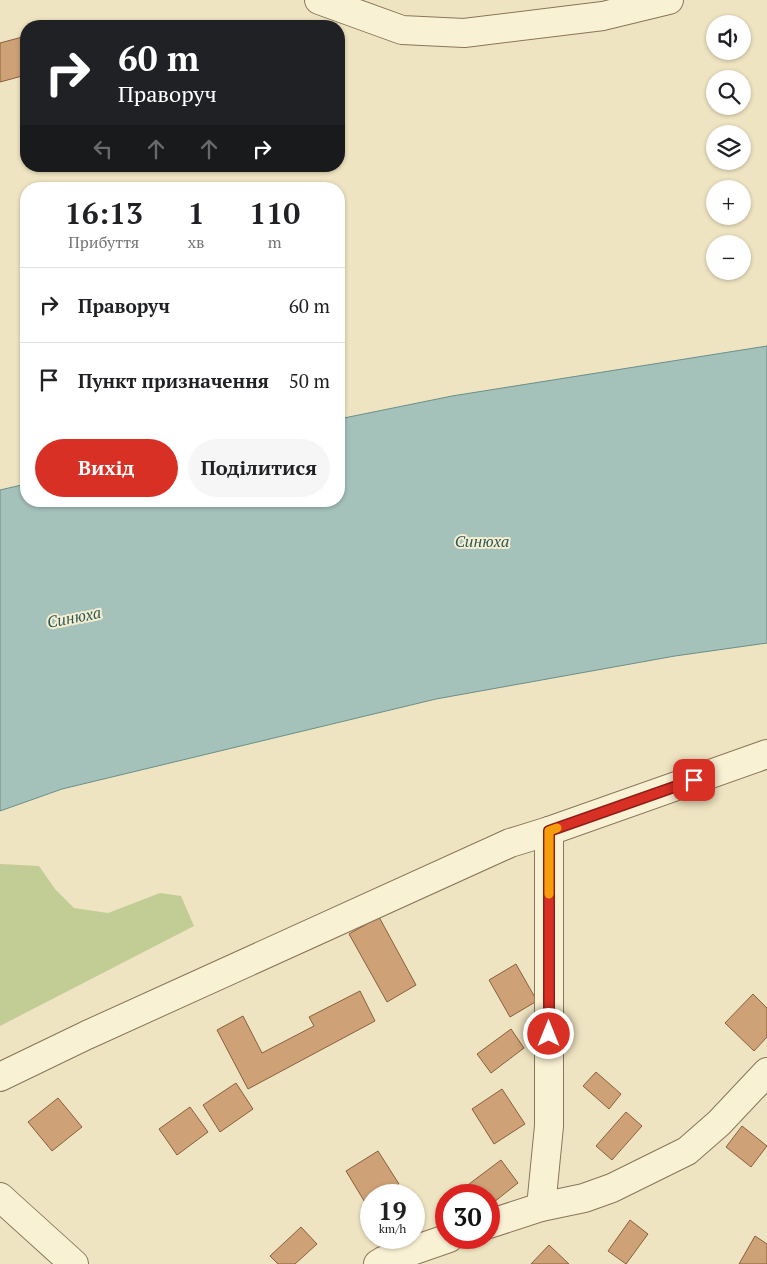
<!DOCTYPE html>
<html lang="uk">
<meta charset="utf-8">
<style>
:root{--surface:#fff;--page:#f6f6f6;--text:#202124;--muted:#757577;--line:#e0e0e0;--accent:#d93025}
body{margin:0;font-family:"PT Serif",serif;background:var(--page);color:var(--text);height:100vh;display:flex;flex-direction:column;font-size:19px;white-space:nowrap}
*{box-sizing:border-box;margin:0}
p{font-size:16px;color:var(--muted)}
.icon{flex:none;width:28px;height:28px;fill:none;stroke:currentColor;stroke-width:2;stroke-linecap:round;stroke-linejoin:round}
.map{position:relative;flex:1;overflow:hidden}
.sheet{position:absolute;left:20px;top:182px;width:325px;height:325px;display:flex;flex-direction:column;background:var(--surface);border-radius:20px;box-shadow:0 1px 4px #0004}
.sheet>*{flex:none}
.hud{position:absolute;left:20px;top:20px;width:325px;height:152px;border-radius:20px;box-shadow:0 1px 4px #0004;background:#202124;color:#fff;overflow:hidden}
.buttons{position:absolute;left:706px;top:15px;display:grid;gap:10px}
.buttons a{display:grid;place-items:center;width:45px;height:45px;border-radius:50%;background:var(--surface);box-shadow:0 1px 4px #0004;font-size:25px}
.speed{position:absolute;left:360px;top:1184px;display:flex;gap:10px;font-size:25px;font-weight:700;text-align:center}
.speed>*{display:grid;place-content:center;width:65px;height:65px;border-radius:50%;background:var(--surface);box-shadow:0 1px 4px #0004;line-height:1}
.speed small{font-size:12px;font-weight:400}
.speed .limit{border:8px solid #d22;background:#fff;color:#111}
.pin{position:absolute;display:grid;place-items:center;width:42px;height:42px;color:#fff;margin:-21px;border-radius:10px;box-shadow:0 2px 8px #0006}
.me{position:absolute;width:55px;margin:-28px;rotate:0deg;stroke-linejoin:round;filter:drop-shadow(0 0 4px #0008)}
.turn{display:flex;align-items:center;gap:18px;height:105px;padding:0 15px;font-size:22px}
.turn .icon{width:65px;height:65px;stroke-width:2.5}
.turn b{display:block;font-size:35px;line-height:42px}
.lanes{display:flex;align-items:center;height:48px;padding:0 15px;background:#0003;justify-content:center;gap:25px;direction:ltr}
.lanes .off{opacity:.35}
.eta{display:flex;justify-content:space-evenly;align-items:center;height:85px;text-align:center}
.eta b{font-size:30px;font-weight:600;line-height:35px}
.cta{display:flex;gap:10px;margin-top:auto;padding:10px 15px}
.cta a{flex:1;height:58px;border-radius:30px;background:var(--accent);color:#fff;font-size:20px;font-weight:600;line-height:58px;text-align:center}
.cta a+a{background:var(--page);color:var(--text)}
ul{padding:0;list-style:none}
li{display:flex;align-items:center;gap:15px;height:75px;padding:0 15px;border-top:1px solid var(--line)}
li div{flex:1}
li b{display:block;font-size:19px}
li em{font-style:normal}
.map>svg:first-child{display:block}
</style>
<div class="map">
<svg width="767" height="1264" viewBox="0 0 767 1264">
<rect width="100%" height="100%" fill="#efe4c1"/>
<path fill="#c2cd95" d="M0,864l39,2 16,23 19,19 34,5 52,-20 21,3 13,30 -194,100z"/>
<path fill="#a4c1ba" stroke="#6a8f89" d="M767,346v297l-92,13 -239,43 -374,90 -62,22v-321l26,-6v17h313v-82l113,-23z"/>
<g fill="#cea176" stroke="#88603d">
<path d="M26,36v39l-26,7v-39z"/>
<path d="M379,917l37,68 -29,17 -38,-68z"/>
<path d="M516,964l21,37 -27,16 -21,-37z"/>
<path d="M360,991l15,30 -127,68 -31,-59 26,-14 19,37 52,-27 -5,-9z"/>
<path d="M753,994l14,14v29l-13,14 -29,-28z"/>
<path d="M511,1029l13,19 -33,25 -14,-19z"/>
<path d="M596,1072l25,22 -12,15 -26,-23z"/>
<path d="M236,1083l17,26 -33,23 -17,-27z"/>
<path d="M502,1089l23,35 -31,20 -22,-35z"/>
<path d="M58,1098l24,29 -30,24 -24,-29z"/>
<path d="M190,1107l18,25 -31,23 -18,-26z"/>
<path d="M626,1112l16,14 -30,34 -16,-14z"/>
<path d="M742,1126l25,20 -16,21 -25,-20z"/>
<path d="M378,1151l21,33 -18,11h-10v6l-5,3 -20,-33z"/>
<path d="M501,1160l17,23 -29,23v-11h-12l-8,-11z"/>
<path d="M630,1220l18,14 -22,30 -18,-13z"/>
<path d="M301,1227l16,17 -22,20h-17l-8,-8z"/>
<path d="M755,1236l12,8v20h-28z"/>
<path d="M549,1245l20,19h-38z"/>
</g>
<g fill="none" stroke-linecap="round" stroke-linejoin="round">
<g stroke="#897558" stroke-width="30">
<g id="minor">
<path d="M319,0l83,30 62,3 139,-17 66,-16"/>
<path d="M0,1077l87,-42 423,-192 39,-12 218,-77"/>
<path d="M0,1197l74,67"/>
<path d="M541,1207l8,-81v-295"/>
<path d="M489,1224l52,-17 43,-9 28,-10 75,-37 32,-28 48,-51"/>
<path d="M378,1264l5,-3 66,-23"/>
</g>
</g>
<use href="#minor" stroke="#f9f1d4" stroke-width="28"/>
</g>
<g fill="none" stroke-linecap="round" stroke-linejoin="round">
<g stroke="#8d1f18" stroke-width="12">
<path id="route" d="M549,1034v-203l145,-51"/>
</g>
<use href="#route" stroke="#d93025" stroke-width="9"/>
<path stroke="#f59e0b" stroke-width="9" d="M549,894v-63l8,-3"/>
</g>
<g text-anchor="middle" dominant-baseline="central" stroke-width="4" stroke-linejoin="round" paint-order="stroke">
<g font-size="16" font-style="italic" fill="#2c5858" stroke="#f6eed1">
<text x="482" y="541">Синюха</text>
<text transform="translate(74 617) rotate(-11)">Синюха</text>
</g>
</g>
</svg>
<div class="buttons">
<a><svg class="icon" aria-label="sound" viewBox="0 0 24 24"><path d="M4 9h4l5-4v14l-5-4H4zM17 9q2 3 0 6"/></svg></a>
<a><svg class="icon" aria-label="search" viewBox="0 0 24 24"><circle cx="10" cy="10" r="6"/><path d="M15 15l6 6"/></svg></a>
<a><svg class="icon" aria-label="layers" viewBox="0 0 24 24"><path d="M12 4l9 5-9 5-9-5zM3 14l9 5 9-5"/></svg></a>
<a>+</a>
<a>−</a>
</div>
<div class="speed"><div>19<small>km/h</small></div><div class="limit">30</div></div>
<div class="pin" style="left:694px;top:780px;background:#d93025"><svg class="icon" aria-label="arrive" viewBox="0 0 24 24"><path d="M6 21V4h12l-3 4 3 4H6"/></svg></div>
<svg class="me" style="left:549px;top:1034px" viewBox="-20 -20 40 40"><circle r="17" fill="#d93025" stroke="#fff" stroke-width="3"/><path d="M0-11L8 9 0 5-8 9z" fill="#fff"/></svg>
<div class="hud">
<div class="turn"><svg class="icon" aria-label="right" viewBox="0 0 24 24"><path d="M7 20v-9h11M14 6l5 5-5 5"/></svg><div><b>60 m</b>Праворуч</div></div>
<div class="lanes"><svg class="icon off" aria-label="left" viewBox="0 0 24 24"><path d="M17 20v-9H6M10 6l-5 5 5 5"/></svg><svg class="icon off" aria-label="ahead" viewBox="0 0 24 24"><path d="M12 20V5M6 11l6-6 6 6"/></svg><svg class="icon off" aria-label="ahead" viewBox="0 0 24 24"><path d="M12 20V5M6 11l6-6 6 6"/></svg><svg class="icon" aria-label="right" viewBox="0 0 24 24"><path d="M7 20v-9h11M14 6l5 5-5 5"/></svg></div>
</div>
<section class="sheet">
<div class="eta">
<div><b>16:13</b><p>Прибуття</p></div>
<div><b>1</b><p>хв</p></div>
<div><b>110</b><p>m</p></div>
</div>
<ul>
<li><svg class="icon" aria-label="right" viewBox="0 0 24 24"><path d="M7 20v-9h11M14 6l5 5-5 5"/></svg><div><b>Праворуч</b></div><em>60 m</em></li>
<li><svg class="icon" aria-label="arrive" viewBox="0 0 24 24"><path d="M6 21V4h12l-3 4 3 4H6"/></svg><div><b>Пункт призначення</b></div><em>50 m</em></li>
</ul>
<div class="cta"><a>Вихід</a><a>Поділитися</a></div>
</section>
</div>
